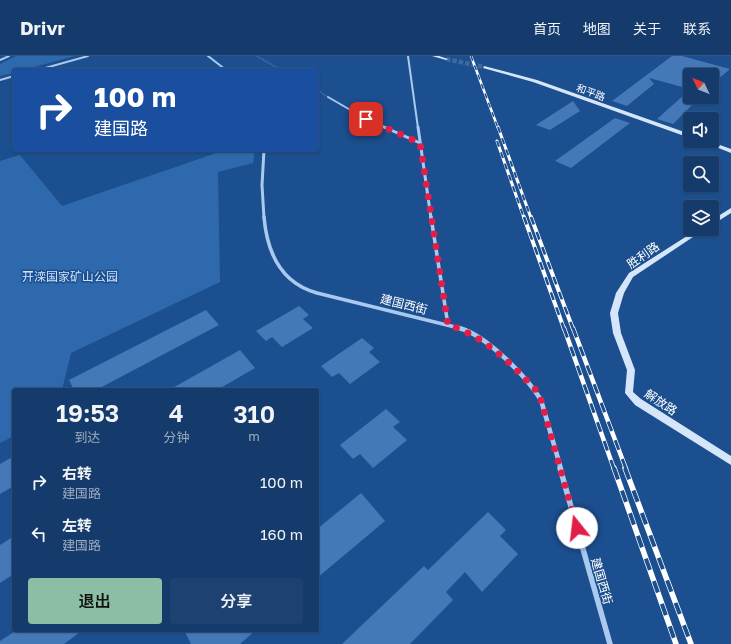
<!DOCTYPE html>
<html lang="zh">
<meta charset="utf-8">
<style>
:root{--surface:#143b6b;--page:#1d4271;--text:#f1f3f6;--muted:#9dadc1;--line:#33557e;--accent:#8abfa5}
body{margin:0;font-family:"Golos Text","Noto Sans SC",sans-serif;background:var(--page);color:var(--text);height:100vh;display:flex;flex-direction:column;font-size:15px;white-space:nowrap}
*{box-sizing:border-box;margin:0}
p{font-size:13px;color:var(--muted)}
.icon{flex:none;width:22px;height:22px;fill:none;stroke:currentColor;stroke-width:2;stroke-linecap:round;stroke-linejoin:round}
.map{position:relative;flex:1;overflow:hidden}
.panel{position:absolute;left:12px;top:332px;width:307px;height:244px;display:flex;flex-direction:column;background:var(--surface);border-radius:4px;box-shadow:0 1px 3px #0004,0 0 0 1px var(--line)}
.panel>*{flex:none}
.top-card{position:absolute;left:12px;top:12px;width:307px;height:84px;border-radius:4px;box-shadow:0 1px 3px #0004,0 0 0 1px var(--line);background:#1a4fa0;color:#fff;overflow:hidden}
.needle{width:26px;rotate:313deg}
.buttons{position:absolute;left:683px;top:12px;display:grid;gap:8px}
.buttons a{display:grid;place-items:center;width:36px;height:36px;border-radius:4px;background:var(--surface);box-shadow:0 1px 3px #0004,0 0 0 1px var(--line);font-size:20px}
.pin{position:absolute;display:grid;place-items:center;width:34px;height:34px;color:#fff;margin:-17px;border-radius:8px;box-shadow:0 2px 6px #0006}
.me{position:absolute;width:44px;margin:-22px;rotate:344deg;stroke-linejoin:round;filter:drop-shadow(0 0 3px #0008)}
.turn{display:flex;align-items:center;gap:14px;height:84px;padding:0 16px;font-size:18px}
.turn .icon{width:52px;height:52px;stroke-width:2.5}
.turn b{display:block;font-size:28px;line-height:34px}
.eta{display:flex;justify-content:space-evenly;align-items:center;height:68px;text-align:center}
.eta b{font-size:24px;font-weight:600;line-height:28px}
.button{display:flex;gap:8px;margin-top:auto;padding:8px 16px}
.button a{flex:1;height:46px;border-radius:4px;background:var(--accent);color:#111;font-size:16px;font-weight:600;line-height:46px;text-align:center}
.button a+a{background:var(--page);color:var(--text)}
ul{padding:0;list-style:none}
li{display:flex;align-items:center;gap:12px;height:52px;padding:0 16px}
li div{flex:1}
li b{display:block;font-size:15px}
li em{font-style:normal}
header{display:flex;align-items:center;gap:24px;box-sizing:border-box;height:56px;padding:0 20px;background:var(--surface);border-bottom:1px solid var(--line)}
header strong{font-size:19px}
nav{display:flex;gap:22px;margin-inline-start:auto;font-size:14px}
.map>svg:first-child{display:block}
</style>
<header>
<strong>Drivr</strong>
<nav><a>首页</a><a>地图</a><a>关于</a><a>联系</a></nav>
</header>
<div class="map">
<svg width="731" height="588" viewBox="0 0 731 588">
<rect width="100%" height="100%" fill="#1b4f8f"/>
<g fill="#2e69ad">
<path d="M16,0h59l-52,14h-9v3l-14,3v-12z"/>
<path d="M225,94h30l-2,13 -35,9 2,110 -149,71 -9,37h-48v46l-14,7v-282l20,-6 42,51z"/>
</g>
<g fill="#4478b7">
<path d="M672,0h10l48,13 -18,15v-9h-22v14l-41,-11 5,6 -27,22 -15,-5z"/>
<path d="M685,38l14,4 -26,26 -16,-5z"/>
<path d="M573,45l7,10 -30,19 -14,-5z"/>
<path d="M615,62l15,5 -59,45 -16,-7z"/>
<path d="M299,250l10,9 -6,4 10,9 -31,19 -10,-10 -6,4 -10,-10z"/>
<path d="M206,254l13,15 -123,65h-22l-5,-10z"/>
<path d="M362,282l12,10 -5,4 11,10 -30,22 -11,-11 -7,4 -11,-11z"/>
<path d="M240,294l15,18 -38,22h-48z"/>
<path d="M386,353l14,13 -7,5 14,13 -34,28 -13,-14 -7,5 -13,-14z"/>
<path d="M14,400v30l-14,8v-30z"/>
<path d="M361,437l24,28 -68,57v-49z"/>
<path d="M488,456l18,18 -6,6 18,18 -36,38 -17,-20 -19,20 7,8 -43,44h-68l82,-78 4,4z"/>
<path d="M14,480v38l-14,9v-38z"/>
<path d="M17,574h66l-19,14h-64v-3z"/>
<path d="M184,574h72l-16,14h-49z"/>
</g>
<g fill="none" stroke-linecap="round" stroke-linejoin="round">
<g stroke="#3d69a0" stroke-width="2" stroke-dasharray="2 1" stroke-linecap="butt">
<path d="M257,0l24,14"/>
<path d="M317,34l11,7"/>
</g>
<path stroke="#3d69a0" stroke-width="4.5" stroke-dasharray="4.5 2" stroke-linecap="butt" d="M446,3l38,8"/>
<g stroke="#a9c9ee" stroke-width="2">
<path d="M208,0l18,14"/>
<path d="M408,0l10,72"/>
<path d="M0,4l9,-4"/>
<path d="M38,14l50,-14"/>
<path d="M0,24l14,-4"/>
<path d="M328,41l38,22 20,9"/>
</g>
<g stroke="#a9c9ee" stroke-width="3">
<path d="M384,71l36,16"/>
<path d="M418,71l13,91"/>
<path d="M264,162l-2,-33 2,-35"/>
</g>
<g stroke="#a9c9ee" stroke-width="3.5">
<path d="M264,161c3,35 17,66 53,76l146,36"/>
<path d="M431,161l17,108"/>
</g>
<path stroke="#a9c9ee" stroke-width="4.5" d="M459,272c27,7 67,48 82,72l20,69"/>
<path stroke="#a9c9ee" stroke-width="5.5" d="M560,412l50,176"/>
<g fill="#d6e6fa" fill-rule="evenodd">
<path d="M432,0h7l9,3 -2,1z"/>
<path d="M484,10l53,14 153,54v4l-157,-56 -50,-14z"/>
<path d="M701,85h8l22,8v4z"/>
<path d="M731,152v5l-19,12v-5z"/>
<path d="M698,173h7l-72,48 -9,16 -6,20 3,20 14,37 -2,22 8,7 90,57v9l-96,-60 -10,-12 2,-23 -14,-37 -3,-20 6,-20 13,-20z"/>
</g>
<g stroke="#fff" stroke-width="2.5">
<path id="rail-far4" d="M471,0l27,72"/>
</g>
<g stroke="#fff" stroke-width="3">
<g id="rail-far3">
<path d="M498,71l33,91"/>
<path d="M497,85l27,77"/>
</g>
</g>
<g stroke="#fff" stroke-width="4">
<g id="rail-far2">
<path d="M524,161l40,112"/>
<path d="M531,161l42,112"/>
</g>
</g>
<g stroke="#fff" stroke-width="4.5">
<g id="rail-far1">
<path d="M564,272l50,141"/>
<path d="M573,272l53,141"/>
</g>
</g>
<g stroke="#fff" stroke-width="5.5">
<g id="rail">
<path d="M614,412l62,176"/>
<path d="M625,412l66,176"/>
</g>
</g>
<use href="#rail-far4" stroke="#1b4f8f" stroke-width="1.5" stroke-dasharray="5" stroke-linecap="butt"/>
<use href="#rail-far3" stroke="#1b4f8f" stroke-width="2" stroke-dasharray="6" stroke-linecap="butt"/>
<use href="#rail-far2" stroke="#1b4f8f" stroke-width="2.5" stroke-dasharray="8" stroke-linecap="butt"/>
<use href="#rail-far1" stroke="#1b4f8f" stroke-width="3" stroke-dasharray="10" stroke-linecap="butt"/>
<use href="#rail" stroke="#1b4f8f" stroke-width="4" stroke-dasharray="12" stroke-linecap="butt"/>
</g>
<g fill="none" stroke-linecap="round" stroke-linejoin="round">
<path stroke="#e11d48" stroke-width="7" stroke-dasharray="0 12.6" d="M366,63l54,24 28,182c37,11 62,38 88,65l5,10 36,128"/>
</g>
<g text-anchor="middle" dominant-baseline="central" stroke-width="3" stroke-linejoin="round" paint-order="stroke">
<g font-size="10" fill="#fff" stroke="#1b4f8f">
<text transform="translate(591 36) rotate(20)">和平路</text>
</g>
<g font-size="12" fill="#fff" stroke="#1b4f8f">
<text transform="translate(643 199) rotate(-35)">胜利路</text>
<text transform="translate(404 248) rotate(14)">建国西街</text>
<text transform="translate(661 346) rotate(34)">解放路</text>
<text transform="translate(602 525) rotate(74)">建国西街</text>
</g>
<g font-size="12" fill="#cfe3fa" stroke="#1b4f8f">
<text x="70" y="220">开滦国家矿山公园</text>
</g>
</g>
</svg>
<div class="buttons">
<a><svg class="needle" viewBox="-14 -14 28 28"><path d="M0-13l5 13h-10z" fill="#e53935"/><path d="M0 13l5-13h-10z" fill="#9dadc1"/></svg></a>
<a><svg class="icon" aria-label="sound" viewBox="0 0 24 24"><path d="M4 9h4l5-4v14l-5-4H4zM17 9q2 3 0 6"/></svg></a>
<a><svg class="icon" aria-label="search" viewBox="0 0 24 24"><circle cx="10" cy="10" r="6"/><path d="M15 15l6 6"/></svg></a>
<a><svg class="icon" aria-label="layers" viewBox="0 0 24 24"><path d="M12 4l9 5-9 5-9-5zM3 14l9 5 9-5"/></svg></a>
</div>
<div class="pin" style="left:366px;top:63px;background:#d93025"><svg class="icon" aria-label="arrive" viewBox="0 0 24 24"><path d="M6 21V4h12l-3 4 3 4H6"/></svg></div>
<svg class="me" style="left:577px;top:472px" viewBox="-20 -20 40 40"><circle r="19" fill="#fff"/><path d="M0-13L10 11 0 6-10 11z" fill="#e11d48"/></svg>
<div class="top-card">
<div class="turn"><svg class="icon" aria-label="right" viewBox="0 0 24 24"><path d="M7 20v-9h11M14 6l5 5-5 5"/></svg><div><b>100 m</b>建国路</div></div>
</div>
<section class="panel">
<div class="eta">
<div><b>19:53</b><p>到达</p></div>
<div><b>4</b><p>分钟</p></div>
<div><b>310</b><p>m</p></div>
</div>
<ul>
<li><svg class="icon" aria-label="right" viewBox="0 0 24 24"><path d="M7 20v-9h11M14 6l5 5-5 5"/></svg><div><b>右转</b><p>建国路</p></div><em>100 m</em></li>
<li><svg class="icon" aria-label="left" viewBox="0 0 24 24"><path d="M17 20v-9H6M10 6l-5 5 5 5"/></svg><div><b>左转</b><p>建国路</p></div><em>160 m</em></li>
</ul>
<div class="button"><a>退出</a><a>分享</a></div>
</section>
</div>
